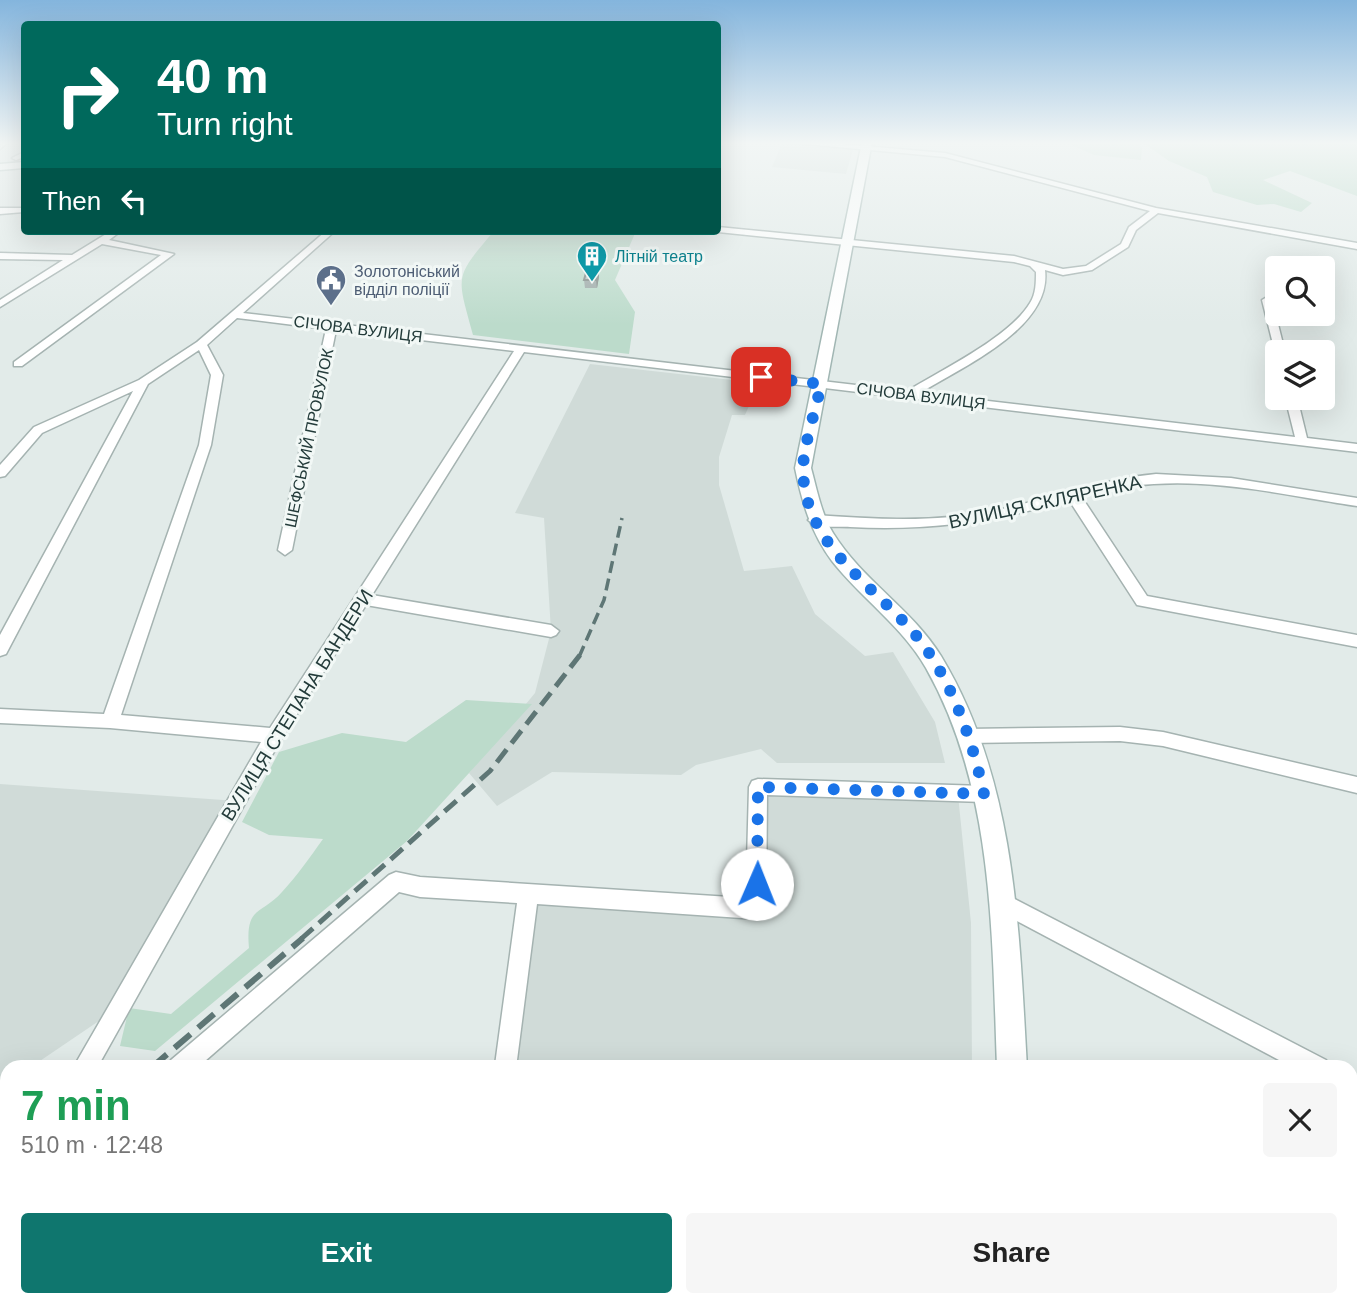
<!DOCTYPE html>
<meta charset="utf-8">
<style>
:root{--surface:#fff;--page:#f6f6f6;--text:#222;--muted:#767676;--accent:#0f766e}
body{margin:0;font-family:Helvetica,sans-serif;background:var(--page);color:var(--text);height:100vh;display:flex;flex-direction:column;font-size:26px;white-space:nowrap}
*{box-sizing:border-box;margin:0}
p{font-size:23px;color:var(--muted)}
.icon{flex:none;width:38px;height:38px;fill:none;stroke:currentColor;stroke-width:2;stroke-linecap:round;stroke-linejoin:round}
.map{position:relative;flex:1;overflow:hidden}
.panel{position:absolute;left:0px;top:1060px;width:1358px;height:247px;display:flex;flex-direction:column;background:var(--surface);border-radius:21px 21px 0 0;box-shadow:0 7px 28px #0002}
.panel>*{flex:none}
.hud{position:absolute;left:21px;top:21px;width:700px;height:214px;border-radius:7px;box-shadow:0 7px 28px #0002;background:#00695c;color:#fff;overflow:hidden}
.tools{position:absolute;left:1265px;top:256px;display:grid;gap:14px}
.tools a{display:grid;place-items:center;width:70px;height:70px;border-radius:7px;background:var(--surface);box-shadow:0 7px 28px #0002;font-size:35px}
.pin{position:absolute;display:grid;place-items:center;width:60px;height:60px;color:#fff;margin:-30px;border-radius:14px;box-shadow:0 4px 10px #0006}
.me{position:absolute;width:77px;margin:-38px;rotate:1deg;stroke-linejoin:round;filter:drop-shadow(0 0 5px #0008)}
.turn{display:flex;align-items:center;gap:24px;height:147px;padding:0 21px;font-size:32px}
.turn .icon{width:91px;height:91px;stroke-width:2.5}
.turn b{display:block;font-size:49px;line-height:60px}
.then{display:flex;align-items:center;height:66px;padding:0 21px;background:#0003;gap:14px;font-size:26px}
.round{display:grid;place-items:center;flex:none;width:74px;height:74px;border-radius:7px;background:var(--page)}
.overview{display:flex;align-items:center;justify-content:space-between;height:119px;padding:0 21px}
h1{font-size:42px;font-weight:700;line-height:52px;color:#1e9e55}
.primary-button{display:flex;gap:14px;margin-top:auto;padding:14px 21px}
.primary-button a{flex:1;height:80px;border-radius:7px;background:var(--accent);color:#fff;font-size:28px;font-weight:700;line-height:80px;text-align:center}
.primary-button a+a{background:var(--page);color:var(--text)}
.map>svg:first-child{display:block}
</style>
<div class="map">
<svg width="1357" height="1306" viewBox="0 0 1357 1306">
<rect width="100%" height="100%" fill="#e2ebe9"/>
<g fill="#d0dbd8">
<path d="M782,143l71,6 -7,25 -74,-7z"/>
<path d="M590,364l169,19 -14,32h-13l-13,42v28l25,86 48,-5 23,48 50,42 28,-4 42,70 10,41h-168l-16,-14 -65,16 -15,10 -129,-3 -55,34 -28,-33 66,-80 16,-62 -7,-113 -29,-5z"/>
<path d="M0,784l237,17 -119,207 -87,59 -24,1v16l-7,4z"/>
<path d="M758,787l200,8 13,128 1,144 -399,1v-5l-67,2 22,-170 228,14z"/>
</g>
<g fill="#bcdbcb">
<path d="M1065,142h73l4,6 -1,12 -47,-5z"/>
<path d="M1142,142h215v54l-67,-25 -27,9 49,23 -11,9 -27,-8 -17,1 -44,-13 -6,-15 -38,-16z"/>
<path d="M494,231h142l-21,49 20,32 -6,42 -156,-19c-16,-60 -20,-56 21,-104z"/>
<path d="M466,700l66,4 -125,137 -252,210 -35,-5 9,-38 42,6 78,-66c-4,-43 13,-33 33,-56 15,-16 28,-35 41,-53l-54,-4 -27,-13 37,-70 63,-19 64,9z"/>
</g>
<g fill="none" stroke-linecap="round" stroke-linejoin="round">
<g stroke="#a5b3b1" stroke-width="3">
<g id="street">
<path d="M8,142l-8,7 1,-7z"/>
<path d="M784,142h34l127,11 211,55 201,35v6l-199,-36 -22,17 -8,17 -36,23 -29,5 -18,-5c7,58 -83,97 -125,123l375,44 -10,-40h12l10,41 50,6v8l-833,-100 -152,243 179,30 8,6 -3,4 -5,2 -185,-32 -86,136 -183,327h-24l188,-326 -151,-14 -110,-5v-14l104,5 95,-269 12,-70 -12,-25 -51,34 -142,270 -6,2v-21l133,-244 -91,42 -37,43 -5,1v-12l34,-38 105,-47 58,-38 129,-111h9l-92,82 664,78c34,-21 103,-54 123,-88 6,-9 6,-21 6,-31l-6,-6 -16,-4 -296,-30 -2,-1 2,-4 296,29 49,13 23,-3 35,-22 8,-17 21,-16 -205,-54zM237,318l89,11 -48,221 7,5 7,-5 44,-220 178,21 -244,377 -149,-13 90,-270 12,-70 -16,-30z"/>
<path d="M24,152v5l-8,3 -4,-2z"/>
<path d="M0,208h24v4l-24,2z"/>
<path d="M111,231h10l-12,9 65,14 -152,112h-8v-4l147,-107 -59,-11 -102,63v-7l63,-40 -63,-1v-6l72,2z"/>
<path d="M1267,297l5,3 13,52h-7v3l-3,-3 -13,-52z"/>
<path d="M1156,474l75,4 126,20v8c-99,-15 -177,-37 -276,-10l66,100 210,39v12l-220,-42 -68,-105c-75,22 -140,31 -219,27 -12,-1 -33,2 -42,-7l7,-5c60,4 119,8 178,-4 55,-11 107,-32 163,-37z"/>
<path d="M1120,727l43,5 194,45v16l-194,-47 -43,-5 -153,2 -6,-2 -3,-5 3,-5 6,-2z"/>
<path d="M758,779l226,7 6,2 3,6 -3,6 -6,2 -217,-7 -1,114 -3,7 -7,3 -219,-15 -21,164h-20l-1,-3 22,-162 -97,-6 -21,-5 -202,176h-29l3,-8 218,-185 7,-3 24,5 326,21 3,-111 3,-6z"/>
<path d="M1003,893l323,167 3,8h-35l-298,-158 -3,-7 3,-7z"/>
<path d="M1351,1074l6,2v24l-6,-3z"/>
<path d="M7,1144v30l-7,3v-30z"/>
<path d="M7,1201v29l-7,3v-29z"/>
</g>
</g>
<g stroke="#a1b6b3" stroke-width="3">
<g id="secondary">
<path d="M862,142h10l-61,326c6,22 10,45 22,65 29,47 79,76 108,123 75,124 78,272 86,412h-30c-5,-134 -3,-280 -71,-400 -24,-42 -65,-70 -94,-107 -21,-28 -30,-59 -37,-93z"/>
<path d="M24,162v6l-24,2v-6z"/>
<rect x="1007" y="1300" width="36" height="6"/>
</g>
</g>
<use href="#street" fill="#fff" fill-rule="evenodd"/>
<use href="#secondary" fill="#fff" fill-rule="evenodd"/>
<path stroke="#5e7675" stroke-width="3.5" stroke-dasharray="12 6" stroke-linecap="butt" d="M579,657l25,-57 18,-82"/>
<path stroke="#5e7675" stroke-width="5" stroke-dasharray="16 8" stroke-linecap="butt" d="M301,939l189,-168 90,-116"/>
<g stroke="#5e7675" stroke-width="6" stroke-dasharray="21 10" stroke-linecap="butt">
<path d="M151,1068l152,-130"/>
<path d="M0,1181l7,-5"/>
</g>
</g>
<path fill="#9eaaa8" d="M599,270v7l-2,11h-12l-1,-8z"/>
<path fill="#818b88" d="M599,270v7l-2,11 -1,-8z"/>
<path fill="#b8c6c3" stroke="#818b88" stroke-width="2" d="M587,269l12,1 -3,10h-12z"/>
<linearGradient id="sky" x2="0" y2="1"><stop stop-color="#84b5dd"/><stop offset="0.44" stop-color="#f2f6f5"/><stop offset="1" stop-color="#f2f6f5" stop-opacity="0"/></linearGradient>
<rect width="1357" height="325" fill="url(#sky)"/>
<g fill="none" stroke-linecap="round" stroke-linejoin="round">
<path stroke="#1a73e8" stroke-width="12" stroke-dasharray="0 21.6" d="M757,884l1,-97 226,7c-12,-55 -33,-117 -70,-161 -43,-50 -111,-89 -111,-165 1,-26 13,-57 18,-84l-60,-7"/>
</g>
<defs>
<g id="building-pin" transform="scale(1.575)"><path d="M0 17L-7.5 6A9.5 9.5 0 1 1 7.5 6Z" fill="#0f9aa8" stroke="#f2f8f6"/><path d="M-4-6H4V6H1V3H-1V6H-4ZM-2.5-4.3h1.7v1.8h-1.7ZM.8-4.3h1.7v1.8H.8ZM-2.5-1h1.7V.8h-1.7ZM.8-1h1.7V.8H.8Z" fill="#fff"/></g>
<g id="civic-pin" transform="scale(1.575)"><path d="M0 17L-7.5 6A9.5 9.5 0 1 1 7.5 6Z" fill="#5c6f8a" stroke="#f2f8f6"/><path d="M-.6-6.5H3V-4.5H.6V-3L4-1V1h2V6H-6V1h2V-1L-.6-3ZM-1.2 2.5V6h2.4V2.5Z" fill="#fff"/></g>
</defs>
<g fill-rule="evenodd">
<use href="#building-pin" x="592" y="256"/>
<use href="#civic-pin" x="331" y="280"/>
</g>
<g text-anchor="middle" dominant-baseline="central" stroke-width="6" stroke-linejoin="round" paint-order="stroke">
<g font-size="16" fill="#0d838f" stroke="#f2f8f6" text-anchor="start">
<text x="615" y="256">Літній театр</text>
</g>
<g font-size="16" fill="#4e5e75" stroke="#f2f8f6" text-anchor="start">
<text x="354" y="271">Золотоніський<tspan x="354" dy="18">відділ поліції</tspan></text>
</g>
<g font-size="16" fill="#233b3a" stroke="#f2f8f6">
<text transform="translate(358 329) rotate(7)">СІЧОВА ВУЛИЦЯ</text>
<text transform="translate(921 396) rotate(7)">СІЧОВА ВУЛИЦЯ</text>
<text transform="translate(309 438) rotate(-78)">ШЕФСЬКИЙ ПРОВУЛОК</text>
</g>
<g font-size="19" fill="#233b3a" stroke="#f2f8f6">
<text transform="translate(1045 502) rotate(-12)">ВУЛИЦЯ СКЛЯРЕНКА</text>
<text transform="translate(297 705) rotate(-58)">ВУЛИЦЯ СТЕПАНА БАНДЕРИ</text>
</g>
</g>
</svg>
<div class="tools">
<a><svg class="icon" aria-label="search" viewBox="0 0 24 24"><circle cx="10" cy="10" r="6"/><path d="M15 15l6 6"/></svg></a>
<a><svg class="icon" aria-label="layers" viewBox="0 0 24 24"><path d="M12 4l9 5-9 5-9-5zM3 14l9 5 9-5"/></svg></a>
</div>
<div class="pin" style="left:761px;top:377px;background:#d93025"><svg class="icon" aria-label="arrive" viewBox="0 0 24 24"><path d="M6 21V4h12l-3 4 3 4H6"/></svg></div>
<svg class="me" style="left:757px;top:884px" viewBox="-20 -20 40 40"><circle r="19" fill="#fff"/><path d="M0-13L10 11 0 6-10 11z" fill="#1a73e8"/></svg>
<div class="hud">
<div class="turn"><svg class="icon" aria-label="right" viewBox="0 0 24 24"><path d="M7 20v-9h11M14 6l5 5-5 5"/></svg><div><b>40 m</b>Turn right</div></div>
<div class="then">Then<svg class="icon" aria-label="left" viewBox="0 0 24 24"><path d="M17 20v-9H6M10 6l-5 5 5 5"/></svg></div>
</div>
<section class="panel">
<div class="overview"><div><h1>7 min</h1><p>510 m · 12:48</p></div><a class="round"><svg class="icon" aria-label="close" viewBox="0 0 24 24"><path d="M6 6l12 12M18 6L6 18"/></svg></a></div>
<div class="primary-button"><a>Exit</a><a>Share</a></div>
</section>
</div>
